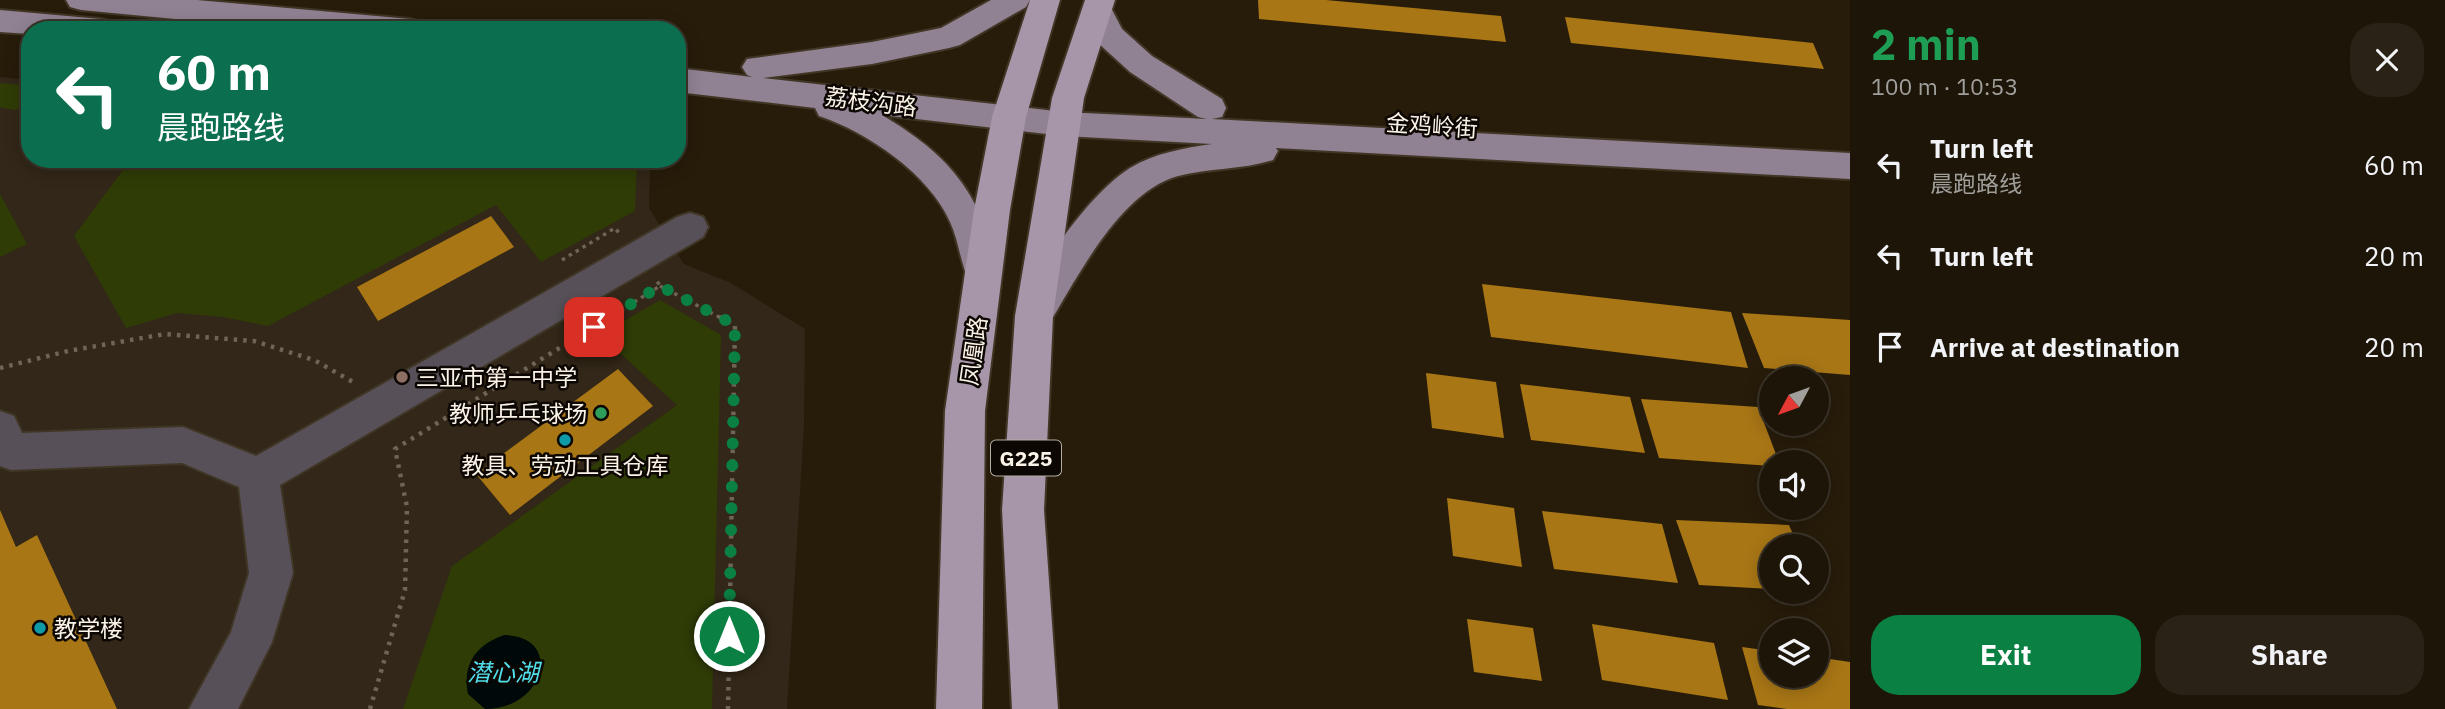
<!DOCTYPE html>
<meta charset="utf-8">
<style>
:root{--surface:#1d1508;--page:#2a2216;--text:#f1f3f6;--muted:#a09f9c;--line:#3b3429;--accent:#0b8043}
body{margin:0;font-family:"IBM Plex Sans","Noto Sans SC",sans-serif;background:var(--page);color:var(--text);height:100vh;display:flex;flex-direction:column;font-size:26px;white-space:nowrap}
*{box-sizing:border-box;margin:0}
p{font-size:23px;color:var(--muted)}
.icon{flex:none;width:38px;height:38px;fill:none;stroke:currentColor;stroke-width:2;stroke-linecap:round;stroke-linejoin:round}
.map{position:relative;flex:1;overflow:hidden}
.details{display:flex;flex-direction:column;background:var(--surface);width:595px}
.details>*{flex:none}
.top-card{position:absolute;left:21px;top:21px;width:665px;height:147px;border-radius:28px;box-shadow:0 4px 18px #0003,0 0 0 2px var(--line);background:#0b6e4f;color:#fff;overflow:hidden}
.needle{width:46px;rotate:229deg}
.fabs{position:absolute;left:1759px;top:366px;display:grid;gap:14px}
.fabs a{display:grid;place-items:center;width:70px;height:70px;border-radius:50%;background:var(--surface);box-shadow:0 4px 18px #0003,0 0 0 2px var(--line);font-size:35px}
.pin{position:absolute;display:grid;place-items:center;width:60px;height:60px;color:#fff;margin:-30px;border-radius:14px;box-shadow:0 4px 10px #0006}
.me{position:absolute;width:77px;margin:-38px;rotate:0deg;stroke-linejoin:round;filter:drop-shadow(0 0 5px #0008)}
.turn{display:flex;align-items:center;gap:24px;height:147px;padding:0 21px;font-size:32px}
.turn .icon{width:91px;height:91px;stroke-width:2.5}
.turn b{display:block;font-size:49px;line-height:60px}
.round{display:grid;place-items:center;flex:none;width:74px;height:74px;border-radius:28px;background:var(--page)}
.overview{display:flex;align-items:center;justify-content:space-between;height:119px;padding:0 21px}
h1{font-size:42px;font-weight:700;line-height:52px;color:#1e9e55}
.button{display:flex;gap:14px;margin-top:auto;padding:14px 21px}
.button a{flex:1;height:80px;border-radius:28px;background:var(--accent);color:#fff;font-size:28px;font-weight:700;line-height:80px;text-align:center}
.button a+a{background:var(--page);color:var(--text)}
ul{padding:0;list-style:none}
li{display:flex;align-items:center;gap:21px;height:91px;padding:0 21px}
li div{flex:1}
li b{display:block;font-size:26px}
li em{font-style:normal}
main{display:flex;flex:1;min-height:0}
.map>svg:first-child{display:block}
</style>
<main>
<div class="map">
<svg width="1850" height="709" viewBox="0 0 1850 709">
<rect width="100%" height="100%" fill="#271c0a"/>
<path fill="#322718" d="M0,77l30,3v79h620l-1,49 35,56 47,19 74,46 -1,96 -17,284h-787z"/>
<g fill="#2f3c06">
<path d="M0,83l30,3v17l-15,7 -15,-3z"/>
<path d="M131,159h506l-2,52 -94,51 -45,-57 -228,121 -45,-9 -46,-4 -51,15 -52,-92z"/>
<path d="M0,194l27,50 -27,13z"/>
<path d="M660,300l61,35 -9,374h-309l49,-143 225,-161 -77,-70z"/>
</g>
<path fill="#00090a" d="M504,635c60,1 41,74 -19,74l-17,-15c-6,-30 8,-49 36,-59z"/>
<g fill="#a87615">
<path d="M1258,0h68l175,16 5,26 -247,-23z"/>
<path d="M1565,17l248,26 11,26 -253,-26z"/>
<path d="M491,216l23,31 -136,74 -21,-34z"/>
<path d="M1482,284l249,28 17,56 -257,-31z"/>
<path d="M1742,313l108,7v55l-86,-7z"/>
<path d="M618,369l35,37 -143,109 -34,-41z"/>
<path d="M1426,373l70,9 8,56 -72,-10z"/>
<path d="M1520,384l110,13 15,56 -114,-13z"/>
<path d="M1641,399l117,8 21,55h-8v4l-112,-8z"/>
<path d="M1447,498l67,10 8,59 -69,-11z"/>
<path d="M0,510l16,37 21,-12 80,174h-117z"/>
<path d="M1542,511l120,13 16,59 -124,-14z"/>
<path d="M1676,520l113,5 9,21h-27v43l-72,-4z"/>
<path d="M1467,619l66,9 9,53 -68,-9z"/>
<path d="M1592,624l122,19 14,57 -126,-20z"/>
<path d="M1742,647l29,4v25h45v-19l34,5v47h-63l-29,-4z"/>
</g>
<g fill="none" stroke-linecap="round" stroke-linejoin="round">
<g stroke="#403625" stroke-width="4">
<path id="minor" d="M690,213l13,4 5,10 -5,10 -423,248 13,88 -21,69 -34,67h-49l42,-77 18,-59 -10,-86 -57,-24 -171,7 -11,-4v-55l14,5 8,17 161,-6 73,29 421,-239z"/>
</g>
<g stroke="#403625" stroke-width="4">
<g id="major">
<path d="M66,0h131l213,19 11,3 4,8h-135l-209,-20 -11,-3z"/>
<path d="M991,0h39l-4,7 -66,38 -11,3 -77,16 -109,14 301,34 143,7 -9,-2 -68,-45 -32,-29 -15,-35 4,-7 20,-1 15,29 30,27 70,43 4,9 -4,9 -10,2 638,34v26l-574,-31 2,3 -5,9c-31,10 -64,8 -95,16 -59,16 -101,103 -131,151l-13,5 -13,-5 -6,-11c23,-46 71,-120 115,-148 25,-15 54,-20 82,-24l-148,-8 -182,-21c72,43 96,78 119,157l-5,11 -13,4 -13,-4c-10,-20 -11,-42 -20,-61 -21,-48 -83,-90 -131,-106l-4,-8 -138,-16v-24l75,9 -5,-2 -5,-8 5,-8 125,-17 69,-14z"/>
<path d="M0,10l101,9 11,3 4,8h-86v4l-30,-2z"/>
</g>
</g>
<g stroke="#403625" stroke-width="4">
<g id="highway">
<path d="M1030,0h30l-34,117 -16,93 -25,201 -3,298h-46l9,-298 29,-201 18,-93z"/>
<path d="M1085,0h30l-31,98 -31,218 -9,194 14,199h-46l-10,-199 13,-194 37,-218z"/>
</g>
</g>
<g stroke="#6f6556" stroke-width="3.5" stroke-dasharray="3.5 4.5" stroke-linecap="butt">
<path d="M562,260l53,-32 4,5"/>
<path d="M660,286l63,33"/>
<path d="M607,319l53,-33 -3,-5"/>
</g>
<g stroke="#6f6556" stroke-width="4.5" stroke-dasharray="3.5 6" stroke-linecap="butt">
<path d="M719,317l16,8 -7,384"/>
<path d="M0,368l68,-17 97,-17 89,7 60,19 39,22"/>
<path d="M370,709l35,-119 2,-83 -12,-58 215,-132"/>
</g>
<use href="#minor" fill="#575058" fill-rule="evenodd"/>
<use href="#major" fill="#908292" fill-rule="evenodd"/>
<use href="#highway" fill="#a796a9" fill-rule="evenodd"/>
</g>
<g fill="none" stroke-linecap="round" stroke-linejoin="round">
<path stroke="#0b8043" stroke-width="12" stroke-dasharray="0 21.6" d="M594,327l66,-41 75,39 -6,311"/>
</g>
<circle fill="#8d6e63" stroke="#0c0702" stroke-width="2.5" cx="402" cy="377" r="7"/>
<circle fill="#2e9e5b" stroke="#0c0702" stroke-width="2.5" cx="601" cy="413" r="7"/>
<g fill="#0f9aa8" stroke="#0c0702" stroke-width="2.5">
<circle cx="565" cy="440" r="7"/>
<circle cx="40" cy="628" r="7"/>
</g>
<g text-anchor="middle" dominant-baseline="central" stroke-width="5" stroke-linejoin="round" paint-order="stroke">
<rect fill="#0c0702" stroke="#b3aca3" stroke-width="2" x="991" y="440.5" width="70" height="35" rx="5"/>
<g font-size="21" font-weight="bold" fill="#fbf3e8">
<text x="1026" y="458">G225</text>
</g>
<g font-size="23" fill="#fbf3e8" stroke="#0c0702">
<text transform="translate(871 101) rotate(7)">荔枝沟路</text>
<text transform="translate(1432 125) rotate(4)">金鸡岭街</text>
<text transform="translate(973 351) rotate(-82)">凤凰路</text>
</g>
<g font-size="23" fill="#fbf3e8" stroke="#0c0702" text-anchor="start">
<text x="416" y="377">三亚市第一中学</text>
<text x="587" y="413" text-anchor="end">教师乒乓球场</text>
<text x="565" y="465" text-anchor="middle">教具、劳动工具仓库</text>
<text x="54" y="628">教学楼</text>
</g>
<g font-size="24" font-style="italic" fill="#51deeb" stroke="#0c0702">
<text x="503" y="672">潜心湖</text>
</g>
</g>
</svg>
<div class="fabs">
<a><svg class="needle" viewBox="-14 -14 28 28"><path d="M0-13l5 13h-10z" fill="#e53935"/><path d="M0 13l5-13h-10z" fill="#a09f9c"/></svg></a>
<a><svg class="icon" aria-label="sound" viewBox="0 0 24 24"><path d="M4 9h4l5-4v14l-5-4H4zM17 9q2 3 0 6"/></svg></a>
<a><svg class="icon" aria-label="search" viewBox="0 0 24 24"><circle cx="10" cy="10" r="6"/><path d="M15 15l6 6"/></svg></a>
<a><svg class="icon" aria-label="layers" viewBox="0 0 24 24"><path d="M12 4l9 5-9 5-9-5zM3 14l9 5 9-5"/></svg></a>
</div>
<div class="pin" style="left:594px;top:327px;background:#d93025"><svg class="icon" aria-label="arrive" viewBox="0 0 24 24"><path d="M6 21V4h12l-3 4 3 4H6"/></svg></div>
<svg class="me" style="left:729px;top:636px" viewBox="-20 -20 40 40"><circle r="17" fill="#0b8043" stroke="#fff" stroke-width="3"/><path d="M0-11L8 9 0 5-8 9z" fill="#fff"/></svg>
<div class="top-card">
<div class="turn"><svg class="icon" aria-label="left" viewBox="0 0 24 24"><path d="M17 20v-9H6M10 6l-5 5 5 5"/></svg><div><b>60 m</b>晨跑路线</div></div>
</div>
</div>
<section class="details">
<div class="overview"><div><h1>2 min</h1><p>100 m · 10:53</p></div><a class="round"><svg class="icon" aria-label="close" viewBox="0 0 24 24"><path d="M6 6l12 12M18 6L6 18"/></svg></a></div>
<ul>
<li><svg class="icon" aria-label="left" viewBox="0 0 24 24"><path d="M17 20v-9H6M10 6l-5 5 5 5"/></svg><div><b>Turn left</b><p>晨跑路线</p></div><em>60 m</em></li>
<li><svg class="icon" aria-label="left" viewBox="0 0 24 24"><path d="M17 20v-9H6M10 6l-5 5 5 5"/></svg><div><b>Turn left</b></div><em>20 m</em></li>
<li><svg class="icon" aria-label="arrive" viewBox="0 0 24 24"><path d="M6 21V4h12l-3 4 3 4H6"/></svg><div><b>Arrive at destination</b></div><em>20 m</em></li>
</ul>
<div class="button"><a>Exit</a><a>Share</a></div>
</section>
</main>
